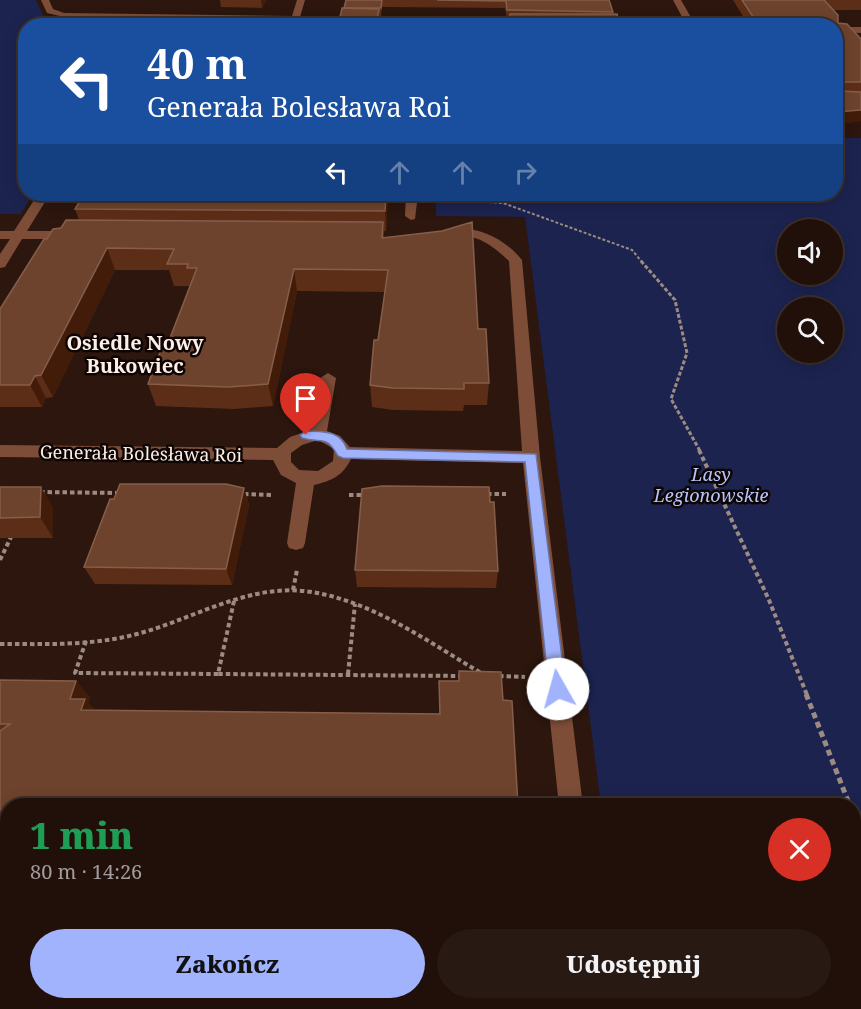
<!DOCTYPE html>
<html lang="pl">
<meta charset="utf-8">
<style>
:root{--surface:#21100a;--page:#291913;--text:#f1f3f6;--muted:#a29d9c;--line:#3e302b;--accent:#a1b3fd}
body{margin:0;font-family:"Noto Serif",serif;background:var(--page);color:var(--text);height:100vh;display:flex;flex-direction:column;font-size:22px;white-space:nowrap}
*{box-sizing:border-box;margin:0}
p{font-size:20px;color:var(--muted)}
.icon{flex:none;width:33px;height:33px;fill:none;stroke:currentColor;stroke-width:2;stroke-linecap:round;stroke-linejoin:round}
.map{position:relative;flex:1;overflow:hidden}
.panel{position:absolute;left:0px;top:798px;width:861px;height:212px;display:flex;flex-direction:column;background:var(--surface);border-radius:24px 24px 0 0;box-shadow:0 3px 15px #0003,0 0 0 2px var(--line)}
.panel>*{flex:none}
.banner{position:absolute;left:18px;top:18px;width:825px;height:183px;border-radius:24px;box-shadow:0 3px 15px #0003,0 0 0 2px var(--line);background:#1a4fa0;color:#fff;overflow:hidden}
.controls{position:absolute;left:777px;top:219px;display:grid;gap:12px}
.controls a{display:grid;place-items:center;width:66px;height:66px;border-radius:50%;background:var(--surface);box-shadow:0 3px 15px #0003,0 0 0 2px var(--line);font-size:30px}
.pin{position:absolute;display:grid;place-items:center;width:51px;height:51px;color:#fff;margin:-62px -26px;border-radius:50% 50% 50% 0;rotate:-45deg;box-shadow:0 0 6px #0007}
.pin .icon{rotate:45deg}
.me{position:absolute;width:66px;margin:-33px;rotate:353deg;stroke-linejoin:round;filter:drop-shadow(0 0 4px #0008)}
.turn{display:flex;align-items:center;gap:21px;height:126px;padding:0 30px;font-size:27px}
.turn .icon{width:78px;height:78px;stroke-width:2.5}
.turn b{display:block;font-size:42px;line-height:51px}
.lanes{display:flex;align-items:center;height:57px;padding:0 30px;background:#0003;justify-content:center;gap:30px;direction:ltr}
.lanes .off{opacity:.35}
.round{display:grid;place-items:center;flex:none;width:63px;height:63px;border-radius:32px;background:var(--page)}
.headline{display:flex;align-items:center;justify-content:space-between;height:102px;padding:0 30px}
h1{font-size:36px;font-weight:800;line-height:45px;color:#1e9e55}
.button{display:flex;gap:12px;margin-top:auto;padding:12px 30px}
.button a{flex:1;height:69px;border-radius:36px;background:var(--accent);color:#111;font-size:24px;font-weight:800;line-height:69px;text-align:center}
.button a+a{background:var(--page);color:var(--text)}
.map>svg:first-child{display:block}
</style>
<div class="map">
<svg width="861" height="1009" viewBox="0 0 861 1009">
<rect width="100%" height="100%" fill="#2c160d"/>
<g fill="#1c234f" fill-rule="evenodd">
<path d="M0,0h36l7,15 9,3 4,7 -30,1v168h7l-12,20h-21z"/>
<path d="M836,138h25v871h-234l-1,-7h228v-196l-253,-1 -76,-588 -89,-1v-22h400zM788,230h44v44h-44zM788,308h44v44h-44z"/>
</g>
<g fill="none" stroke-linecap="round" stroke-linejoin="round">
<path stroke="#9d8b83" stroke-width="1.5" stroke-dasharray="2 1.5" stroke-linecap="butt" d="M724,23l1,3"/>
<path stroke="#9d8b83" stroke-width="2" stroke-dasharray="3 2" stroke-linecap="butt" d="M439,198l64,5 129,47 10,12"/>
<path stroke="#9d8b83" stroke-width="3" stroke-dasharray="4 2" stroke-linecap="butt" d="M641,261l34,39 12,53 -16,46 29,52"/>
<g stroke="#9d8b83" stroke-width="4" stroke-dasharray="4.5 3" stroke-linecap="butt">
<path d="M699,450l70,150 38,95"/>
<path d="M40,492l79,1"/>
<path d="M244,494l28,1"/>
<path d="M487,494h19"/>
<path d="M349,495h16"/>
<path d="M0,560l13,-27"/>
<path d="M293,590l4,-20"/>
<path d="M234,601l-16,73 246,2"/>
<path d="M86,641l-11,32 143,1"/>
<path d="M0,644c45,0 92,2 137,-10 54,-14 108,-49 167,-43 64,7 123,50 177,82"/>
<path d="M348,674l7,-70"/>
<path d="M499,676l26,1"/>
</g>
<g stroke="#9d8b83" stroke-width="5" stroke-dasharray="6 4" stroke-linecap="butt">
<path d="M806,694l44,112"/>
<path d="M854,813l7,19"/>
<path d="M610,1002l5,7"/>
</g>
<g fill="#7d4d38" fill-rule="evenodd">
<path d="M41,0h8l4,9 11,4 228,3 5,-16h8l-5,17 234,3 4,3 -5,3 -469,-9 -17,-4z"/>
<path d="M673,0h8l15,26h-9z"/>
<path d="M597,22l42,1 4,3 -50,-1z"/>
<path d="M861,27v6l-25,-1v-5z"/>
<path d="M38,194h12l-23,37h46l6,4 -6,4h-51l-17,28 -5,1v-14l10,-15h-10v-8h14z"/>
<path d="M406,194h12l-3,25 -4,1 -6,-4z"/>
<path d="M459,228c24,1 47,12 63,32l18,197 43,349h-24l-36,-343 -172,-4c-8,17 -20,22 -37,26l-9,58 -2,5 -7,2 -7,-2 -2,-5 9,-60 -15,-8 -8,-15 -273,-3v-12l277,3 13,-11 21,-7 9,-52 8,-5 8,5 -9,53 13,5 10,11 172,4 -13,-190c-11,-10 -23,-21 -38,-24 -10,-2 -21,2 -28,-4l2,-3zM318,440l16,9 -1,12 -15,10 -19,-1 -8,-8v-9l11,-8z"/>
<rect x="0" y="874" width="8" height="26"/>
</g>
</g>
<g fill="#5d2e17">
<path d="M220,0h46l-4,8 -41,-1z"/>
<path d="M346,0h263l4,12v2l7,12h-111v-8h-2l-2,-10 -123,-1 -1,9h-2v10l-35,-18z"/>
<path d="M733,0h128v10h-28l5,13 23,16v82l-25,3v-98h-87z"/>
<path d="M388,194l-2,37h-2v6l94,92 11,54 -2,22h-23l-1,6 -70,-1 -21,-3 -2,-22 15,-93 -88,-1 -24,115 -39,3 -78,-3 -8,-22 22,-46 20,-52h-16l-5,-16h-54l-62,127 -7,1 -4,9h-42v-98l47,-70 14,-11 18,-8 -4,-11z"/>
<path d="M0,487h41l12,21v30h-53z"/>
<path d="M244,488l5,17 -17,80 -137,-1 -11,-17 30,-68z"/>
<path d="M490,502l8,69 -2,17 -139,-1 -2,-17z"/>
<path d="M459,671l44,29 -495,106v24h-8v-150l76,1 14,17 -2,5 6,7 345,4v-33h20z"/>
</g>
<g fill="#421c09">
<path d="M261,0h5l-4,8z"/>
<path d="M379,9v17h-3z"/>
<path d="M861,110v11l-25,3v-12z"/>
<path d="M386,194h2v1l-2,36 -1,-20z"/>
<path d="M107,248l8,22 -62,127 -12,-22z"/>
<path d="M294,269l3,22 -24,115 -5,-22z"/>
<path d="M35,376l11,22 -4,9 -12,-22z"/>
<path d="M41,487l12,21v30l-13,-21z"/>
<path d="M244,488l5,17 -17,80 -6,-16z"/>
<path d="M76,681l14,17 -2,5 10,13 -3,11 -25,-28z"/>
<path d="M165,1002h7l7,4v3h-15z"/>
</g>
<g fill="#6e432d" stroke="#855e4a" stroke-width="1.5">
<path d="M346,0h36l-1,8h-37z"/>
<path d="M437,0h172l4,12 -106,-2 -1,-9z"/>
<path d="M742,0h82l14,15v8l9,1 14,15v43h-21l-2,2 1,7 22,1v18l-25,2v-86h-77z"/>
<path d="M342,8l37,1 -3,17h-38z"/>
<path d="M510,14h107l3,12h-108z"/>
<path d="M84,194h302l-1,17 -310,-2z"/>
<path d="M66,220l317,2 -1,16 60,-7 30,-9 6,107h8l3,54h-25v6l-72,-1 -22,-3 4,-45h4l10,-70 -94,-1 -26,115 -40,3 -80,-3 17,-45 5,-1 27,-70h-10l1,-4h-21l7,-15 -67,-1 -66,127 -6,1 -5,9h-30v-76l44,-70h3l6,-10 8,-1z"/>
<path d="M120,484h106l18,4 -18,81 -142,-2 26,-68h4z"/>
<path d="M382,486l107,1 1,15h4l4,69 -143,-1 7,-81z"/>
<path d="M0,487h41l-1,30 -40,1z"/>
<path d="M459,671l42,1 2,28 9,1 6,105h-510v11l-8,-1v-85l10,-7h-10v-44l76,1 -6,18h15l-4,11 359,4 -1,-33h20z"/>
<path d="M0,996h8v6h157l-1,7h-164z"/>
<path d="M319,1002l211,4v3h-211z"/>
</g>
<path fill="#a1b3fd" stroke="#6974a4" stroke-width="1.5" d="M306,431c18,1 34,-1 41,18l189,5 30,235 -2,6 -6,2 -6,-2 -3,-6 -24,-227 -182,-4 -5,-2c-12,-22 -16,-12 -36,-18l-2,-3z"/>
<g text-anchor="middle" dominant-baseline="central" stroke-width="5" stroke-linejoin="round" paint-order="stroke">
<g font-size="18" fill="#feeee7" stroke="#0d0503">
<text transform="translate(141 453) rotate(1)">Generała Bolesława Roi</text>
</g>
<g font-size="18" font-style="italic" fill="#b6c4fc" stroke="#0d0503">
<text x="711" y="474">Lasy<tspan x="711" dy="21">Legionowskie</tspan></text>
</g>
<g font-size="20" font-weight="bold" fill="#feeee7" stroke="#0d0503">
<text x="135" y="342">Osiedle Nowy<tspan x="135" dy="23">Bukowiec</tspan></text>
</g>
</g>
</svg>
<div class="controls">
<a><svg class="icon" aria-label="sound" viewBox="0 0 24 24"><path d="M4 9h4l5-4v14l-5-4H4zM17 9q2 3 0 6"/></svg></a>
<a><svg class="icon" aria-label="search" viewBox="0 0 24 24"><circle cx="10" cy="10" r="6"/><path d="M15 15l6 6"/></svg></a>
</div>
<div class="pin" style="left:306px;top:435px;background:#d93025"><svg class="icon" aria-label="arrive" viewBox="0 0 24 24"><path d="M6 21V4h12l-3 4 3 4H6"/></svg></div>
<svg class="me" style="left:558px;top:689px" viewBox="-20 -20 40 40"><circle r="19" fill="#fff"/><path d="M0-13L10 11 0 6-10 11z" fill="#a1b3fd"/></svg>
<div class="banner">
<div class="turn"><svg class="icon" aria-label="left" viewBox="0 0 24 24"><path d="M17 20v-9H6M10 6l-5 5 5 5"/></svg><div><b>40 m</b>Generała Bolesława Roi</div></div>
<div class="lanes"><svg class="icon" aria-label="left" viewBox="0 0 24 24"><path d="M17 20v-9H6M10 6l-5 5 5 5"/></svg><svg class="icon off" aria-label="ahead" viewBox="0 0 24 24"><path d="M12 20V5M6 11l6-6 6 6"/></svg><svg class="icon off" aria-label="ahead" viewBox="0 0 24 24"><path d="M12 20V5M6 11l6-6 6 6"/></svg><svg class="icon off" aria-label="right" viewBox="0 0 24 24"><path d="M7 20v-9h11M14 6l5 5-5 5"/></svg></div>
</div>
<section class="panel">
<div class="headline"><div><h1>1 min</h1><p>80 m · 14:26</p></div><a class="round" style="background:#d93025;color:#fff"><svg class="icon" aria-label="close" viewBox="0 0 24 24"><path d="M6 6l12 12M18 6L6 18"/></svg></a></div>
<div class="button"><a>Zakończ</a><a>Udostępnij</a></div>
</section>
</div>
